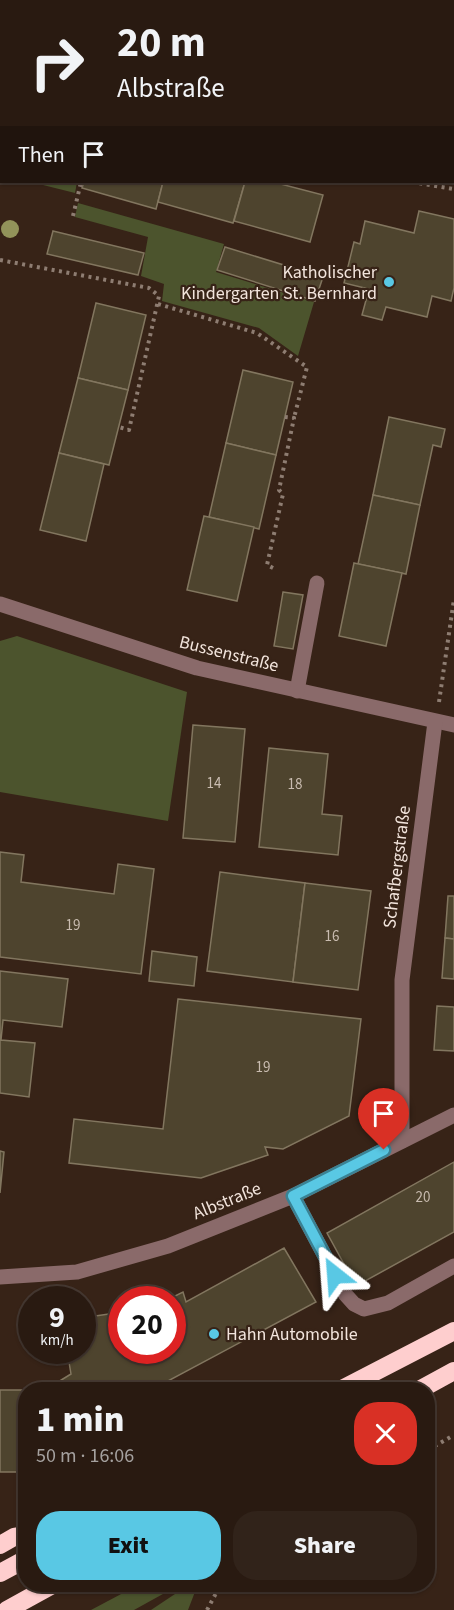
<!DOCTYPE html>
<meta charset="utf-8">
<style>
:root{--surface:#291a11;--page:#31231a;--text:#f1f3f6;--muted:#a5a19f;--line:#453831;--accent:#59c8e4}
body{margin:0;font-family:"Source Sans 3",sans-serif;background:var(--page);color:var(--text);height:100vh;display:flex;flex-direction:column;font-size:22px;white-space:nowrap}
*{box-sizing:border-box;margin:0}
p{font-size:20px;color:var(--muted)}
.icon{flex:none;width:33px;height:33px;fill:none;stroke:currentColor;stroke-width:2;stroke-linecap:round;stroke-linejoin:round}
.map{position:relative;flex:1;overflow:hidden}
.drawer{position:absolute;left:18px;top:1382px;width:417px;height:210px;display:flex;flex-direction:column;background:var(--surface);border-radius:24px;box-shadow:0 2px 4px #0004,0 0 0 2px var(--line)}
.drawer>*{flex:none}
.banner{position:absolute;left:0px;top:0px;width:454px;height:183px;box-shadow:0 2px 4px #0004,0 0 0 2px var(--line);background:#291a11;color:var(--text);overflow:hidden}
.speed{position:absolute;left:18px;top:1286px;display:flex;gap:12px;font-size:30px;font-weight:700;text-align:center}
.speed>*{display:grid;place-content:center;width:78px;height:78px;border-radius:50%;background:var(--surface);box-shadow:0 2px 4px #0004,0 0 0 2px var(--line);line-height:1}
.speed small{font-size:15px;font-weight:400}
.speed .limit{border:9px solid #d22;background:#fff;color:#111}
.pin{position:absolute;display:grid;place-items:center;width:51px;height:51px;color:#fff;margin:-62px -26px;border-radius:50% 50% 50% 0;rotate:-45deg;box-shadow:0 0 6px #0007}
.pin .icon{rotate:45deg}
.me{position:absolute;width:66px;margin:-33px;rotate:332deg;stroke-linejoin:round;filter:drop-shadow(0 0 4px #0008)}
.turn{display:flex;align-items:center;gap:21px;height:126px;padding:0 18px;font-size:27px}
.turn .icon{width:78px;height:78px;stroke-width:2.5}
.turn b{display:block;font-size:42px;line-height:51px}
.then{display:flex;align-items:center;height:57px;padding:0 18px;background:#0003;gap:12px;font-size:22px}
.round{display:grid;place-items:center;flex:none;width:63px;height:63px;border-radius:24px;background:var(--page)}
.summary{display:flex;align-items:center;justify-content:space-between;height:102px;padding:0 18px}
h1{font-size:36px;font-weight:800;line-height:45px}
.primary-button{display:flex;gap:12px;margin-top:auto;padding:12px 18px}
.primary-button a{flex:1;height:69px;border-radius:24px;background:var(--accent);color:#111;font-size:24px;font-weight:800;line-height:69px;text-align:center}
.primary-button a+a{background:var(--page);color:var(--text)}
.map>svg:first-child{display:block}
</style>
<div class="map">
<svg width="454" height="1610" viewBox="0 0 454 1610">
<rect width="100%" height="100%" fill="#372317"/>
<g fill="#4c542d">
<path d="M31,182h46l-2,11z"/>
<path d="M78,203l146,41 -8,28 98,30 -16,54 -39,-28 -97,-27 2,-17 -23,-8 7,-39 -73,-20z"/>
<path d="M17,636l170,56 -19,129 -168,-29v-151z"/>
<path d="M140,1584h41l-47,26h-43z"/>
<path d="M190,1584h8l-10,26h-37z"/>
</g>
<g fill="#4e442e" stroke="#82765f" stroke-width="1.5">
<path d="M188,0h80l-80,2z"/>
<path d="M84,182h79l-7,27 -74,-21z"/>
<path d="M163,182h82l-12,41 -75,-21z"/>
<path d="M245,182h28l50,13 -13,47 -76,-21z"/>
<path d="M419,211l35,8v69l-3,13 -19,-5 -5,21 -41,-10 -4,13 -20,-5 7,-26 -25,-6 10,-41 6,2 5,-23 49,12z"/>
<path d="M53,231l91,22 -6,22 -91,-21z"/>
<path d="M225,247l98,30 -8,24 -98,-31z"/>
<path d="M96,303l50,12 -18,75 -50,-12z"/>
<path d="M243,370l50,12 -17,73 -50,-12z"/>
<path d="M78,378l50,12 -19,75 -50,-12z"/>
<path d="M389,417l56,12 -4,18 -8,-2 -13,60 -47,-10z"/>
<path d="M226,443l50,12 -17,74 -50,-12z"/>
<path d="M59,453l45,11 -18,77 -46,-11z"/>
<path d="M373,495l47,10 -14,69 -48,-10z"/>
<path d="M204,516l50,11 -17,74 -50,-11z"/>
<path d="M354,563l48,10 -16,73 -47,-10z"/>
<path d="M283,592l20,3 -10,54 -19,-3z"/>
<path d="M193,725l52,4 -10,113 -52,-4z"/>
<path d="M269,748l59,6 -6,60 20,2 -4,39 -79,-8z"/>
<path d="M0,852l24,3 -3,27 93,12 4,-30 36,5 -13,105 -141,-17z"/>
<path d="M220,872l85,11 -12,99 -86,-11z"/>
<path d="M305,883l66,8 -13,99 -65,-8z"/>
<path d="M448,896h6v43l-9,-1z"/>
<path d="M445,938l9,1v40l-12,-1z"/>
<path d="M152,951l45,6 -3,29 -45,-5z"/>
<path d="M0,971l68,8 -6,48 -59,-7 -2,20 34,3 -6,54 -29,-4z"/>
<path d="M178,999l183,20 -12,97 -66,33 -18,-2 3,8 -67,23 -132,-15 5,-44 89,10z"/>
<path d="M437,1006l17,1v44l-20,-1z"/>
<path d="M0,1151l4,1 -4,41z"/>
<path d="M454,1162v70l-98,54 -29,-53z"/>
<path d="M284,1248l32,54 -163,87h-98l-2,-4 18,-11 -4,-24h15v-32l40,-6v38h50v-51h-3l14,-7 3,10z"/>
<path d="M0,1390h22l-1,82h-21z"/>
</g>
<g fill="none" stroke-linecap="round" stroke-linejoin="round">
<g stroke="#8e7d72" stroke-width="4" stroke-dasharray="3 4.5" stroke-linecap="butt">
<path d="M314,0l5,2"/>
<path d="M412,182l42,7"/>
<path d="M73,216l8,-34"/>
<path d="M0,260l149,28 10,8 -30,134 -10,-3"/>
<path d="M158,304l99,29 50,34 -13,51"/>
<path d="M273,568l-6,-3 16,-71 -4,-4 15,-72 -9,-1"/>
<path d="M439,702l15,-103"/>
<path d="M428,1450l26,-15"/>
<path d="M207,1610l14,-26"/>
</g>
<g stroke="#8a6a6a" stroke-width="15">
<path d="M129,2l1,-2"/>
<path d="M0,29h2"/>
<path d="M453,148h1"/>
<path d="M0,156l2,-11"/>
<path d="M0,604l197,64 257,57"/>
<path d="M297,691l20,-108"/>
<path d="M402,1141v-161l33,-258"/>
<path d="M293,1196l52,98 9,10 10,5 24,-6 66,-37"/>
<path d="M0,1277l77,-5 91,-26 125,-50 161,-81"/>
</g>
<g stroke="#fecece" stroke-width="18">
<path d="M342,1389l112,-58"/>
<path d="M421,1389l33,-18"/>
<path d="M0,1545l14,-8 12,-2"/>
<path d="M0,1573l26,-14"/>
<path d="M7,1610l47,-26"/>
</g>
</g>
<circle fill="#92935a" cx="10" cy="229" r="9"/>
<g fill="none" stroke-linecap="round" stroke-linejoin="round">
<g stroke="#3a8294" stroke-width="15">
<path id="route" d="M335,1275l-42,-79 91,-46"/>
</g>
<use href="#route" stroke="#59c8e4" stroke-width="10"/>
</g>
<g fill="#59c8e4" stroke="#372317" stroke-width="2">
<circle cx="389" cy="282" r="6"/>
<circle cx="214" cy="1334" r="6"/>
</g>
<g text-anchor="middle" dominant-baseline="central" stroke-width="4.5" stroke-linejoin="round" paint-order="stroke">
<g font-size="15" fill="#c9bcb0">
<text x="214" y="783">14</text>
<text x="295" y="784">18</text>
<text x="73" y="925">19</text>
<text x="332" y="936">16</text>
<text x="263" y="1067">19</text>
<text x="423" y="1197">20</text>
</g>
<g font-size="18" fill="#f2e4dc" stroke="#372317" text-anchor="end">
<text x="377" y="272">Katholischer<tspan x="377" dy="21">Kindergarten St. Bernhard</tspan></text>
<text x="226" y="1334" text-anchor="start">Hahn Automobile</text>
</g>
<g font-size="18" fill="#f2e4dc" stroke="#372317">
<text transform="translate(229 654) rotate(14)">Bussenstraße</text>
<text transform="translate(397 867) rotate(-83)">Schafbergstraße</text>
<text transform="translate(227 1201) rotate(-22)">Albstraße</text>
</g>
</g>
</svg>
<div class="speed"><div>9<small>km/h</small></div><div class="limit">20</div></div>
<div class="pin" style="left:384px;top:1150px;background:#d93025"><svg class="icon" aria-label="arrive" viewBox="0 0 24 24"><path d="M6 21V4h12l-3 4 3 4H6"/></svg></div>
<svg class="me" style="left:335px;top:1275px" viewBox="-20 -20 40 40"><path d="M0-17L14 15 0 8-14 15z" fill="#59c8e4" stroke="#fff" stroke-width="4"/></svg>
<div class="banner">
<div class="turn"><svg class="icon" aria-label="right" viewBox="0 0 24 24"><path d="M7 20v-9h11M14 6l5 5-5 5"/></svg><div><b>20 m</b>Albstraße</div></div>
<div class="then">Then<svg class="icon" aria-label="arrive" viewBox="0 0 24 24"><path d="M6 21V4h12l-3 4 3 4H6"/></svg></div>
</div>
<section class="drawer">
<div class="summary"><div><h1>1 min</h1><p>50 m · 16:06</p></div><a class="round" style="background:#d93025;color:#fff"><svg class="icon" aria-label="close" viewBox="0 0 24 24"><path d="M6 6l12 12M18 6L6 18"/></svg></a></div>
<div class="primary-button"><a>Exit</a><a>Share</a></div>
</section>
</div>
